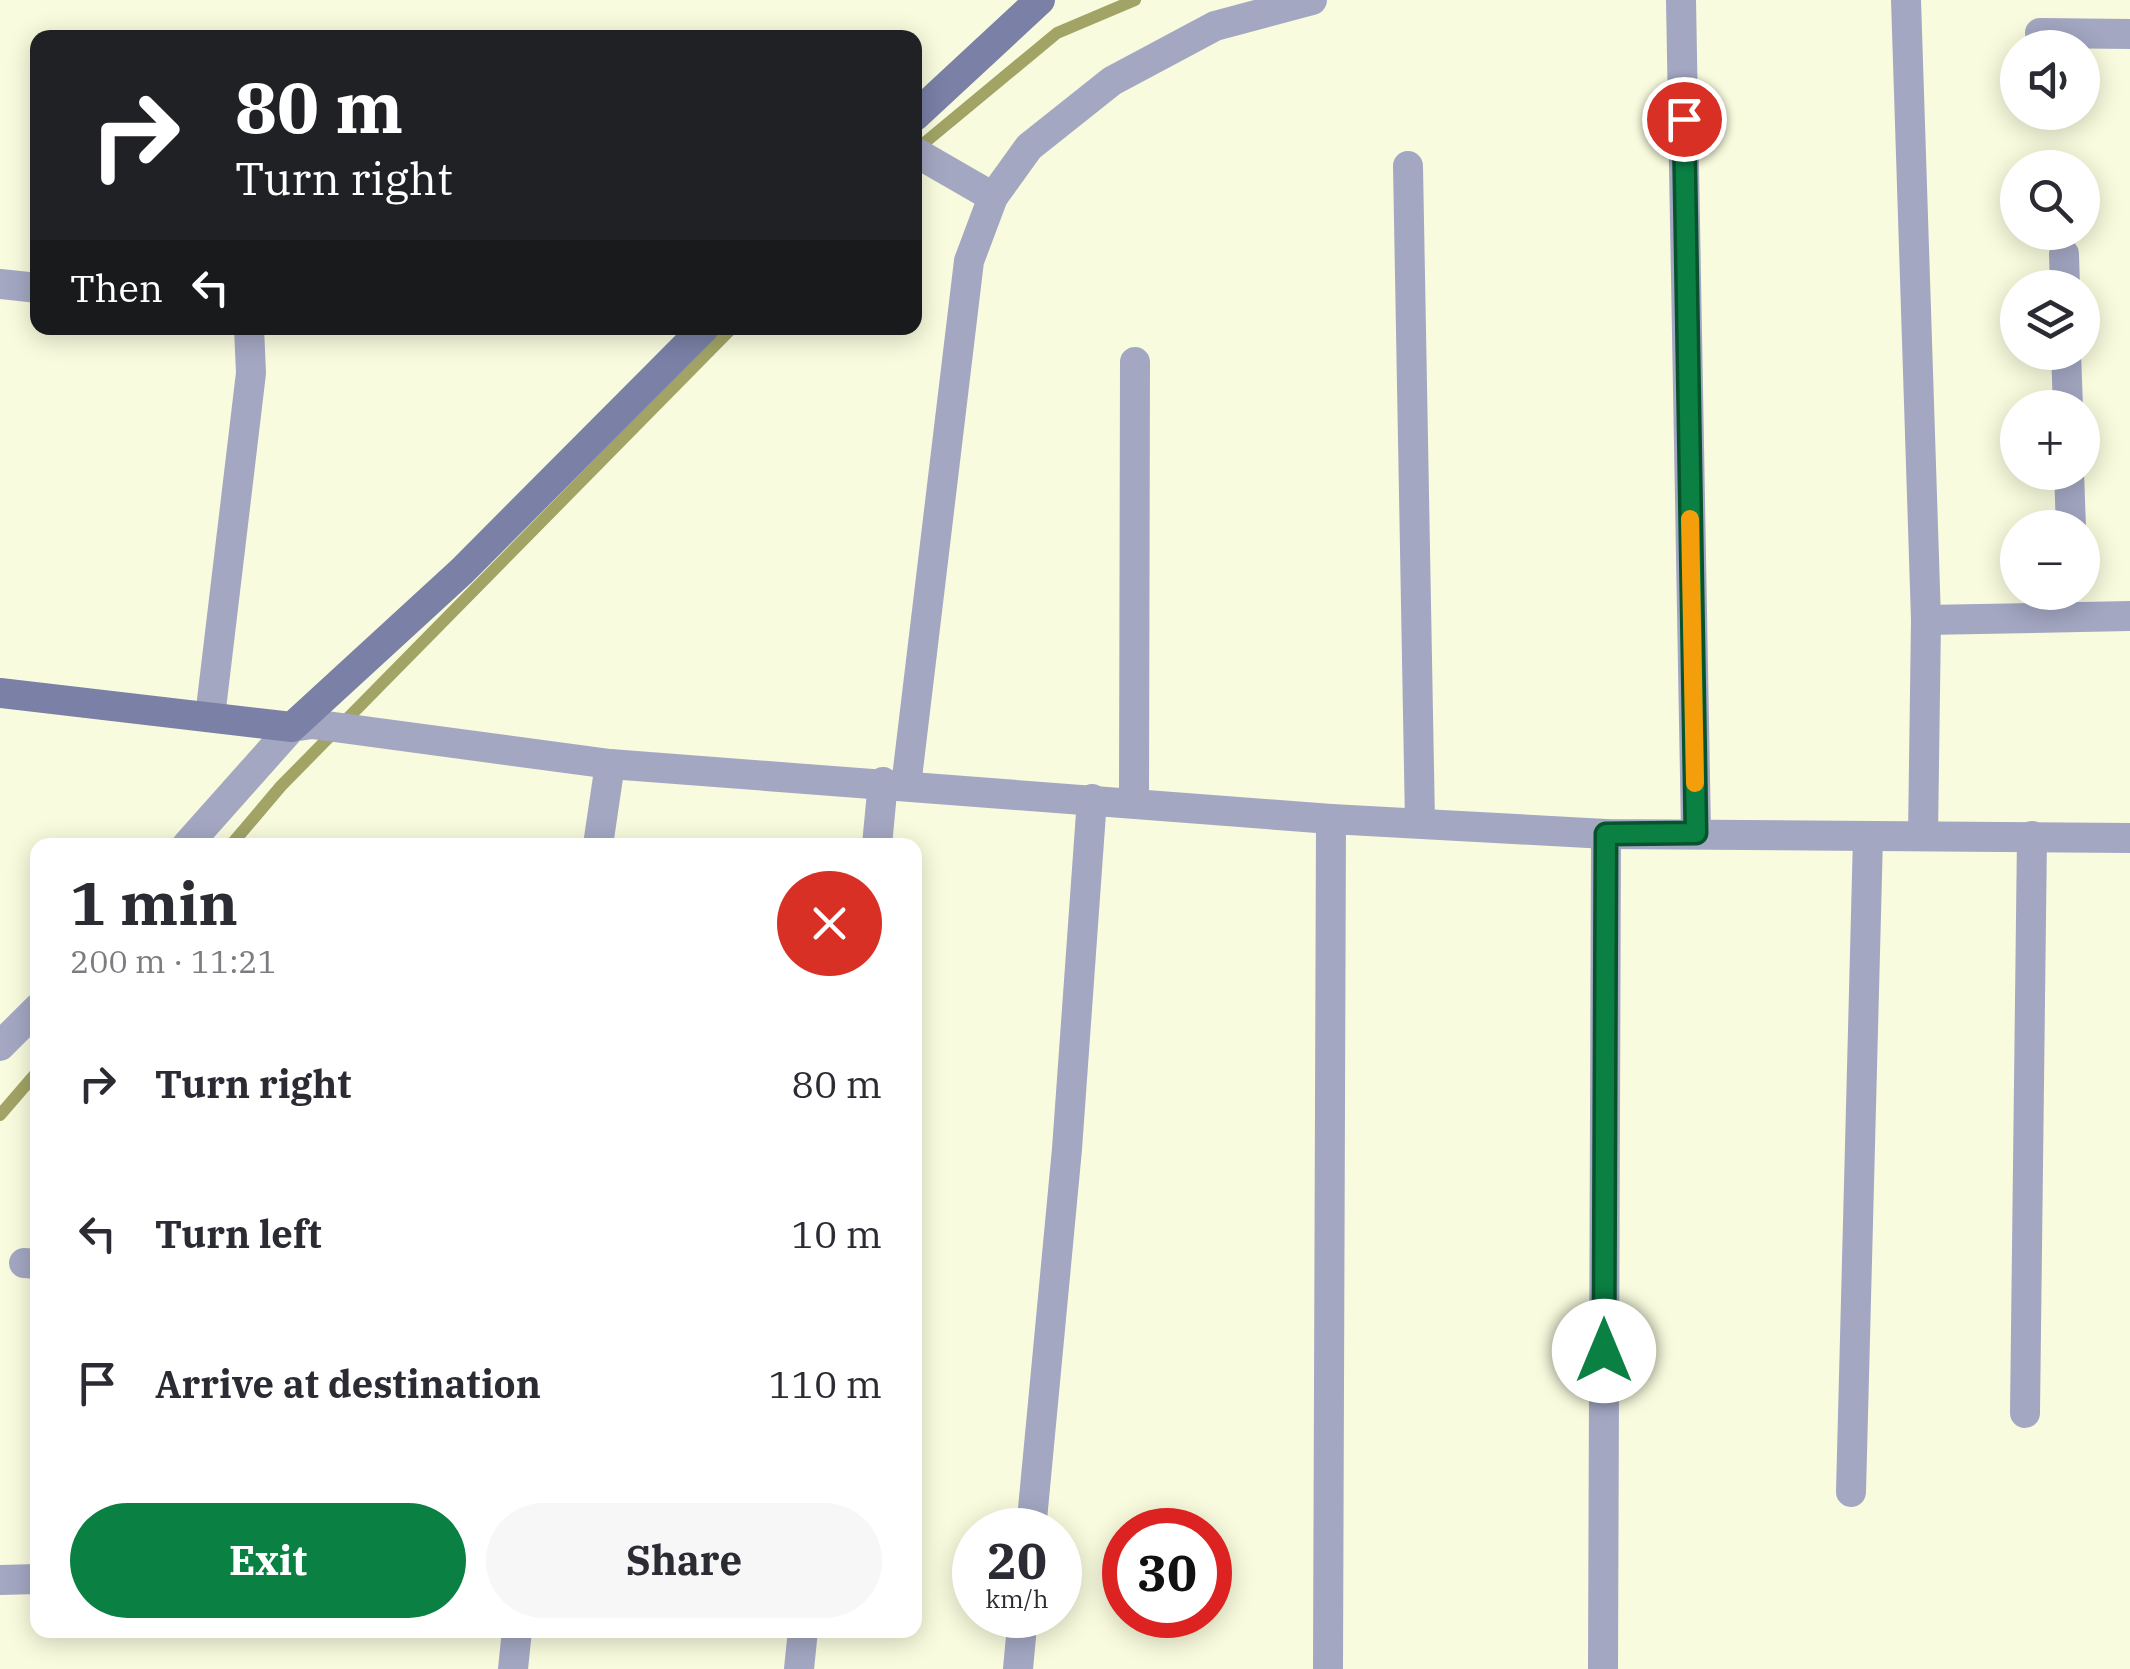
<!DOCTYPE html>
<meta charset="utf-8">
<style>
:root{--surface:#fff;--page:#f7f7f7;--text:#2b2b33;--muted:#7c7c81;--accent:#0b8043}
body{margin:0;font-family:"IBM Plex Serif",serif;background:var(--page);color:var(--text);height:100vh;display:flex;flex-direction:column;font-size:38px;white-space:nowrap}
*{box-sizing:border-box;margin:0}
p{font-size:32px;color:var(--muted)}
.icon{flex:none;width:55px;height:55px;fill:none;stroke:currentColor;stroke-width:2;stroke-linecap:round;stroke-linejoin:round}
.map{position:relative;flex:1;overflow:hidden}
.details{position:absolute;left:30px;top:838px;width:892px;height:800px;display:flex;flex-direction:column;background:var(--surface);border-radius:20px;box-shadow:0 5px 25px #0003}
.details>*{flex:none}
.banner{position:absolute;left:30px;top:30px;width:892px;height:305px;border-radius:20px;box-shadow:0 5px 25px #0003;background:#202124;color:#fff;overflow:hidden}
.fabs{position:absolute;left:2000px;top:30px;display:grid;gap:20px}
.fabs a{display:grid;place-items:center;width:100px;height:100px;border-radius:50%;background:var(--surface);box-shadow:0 5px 25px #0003;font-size:50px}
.speed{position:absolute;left:952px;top:1508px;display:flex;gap:20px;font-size:50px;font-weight:700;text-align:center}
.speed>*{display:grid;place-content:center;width:130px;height:130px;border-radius:50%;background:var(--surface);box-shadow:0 5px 25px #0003;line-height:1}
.speed small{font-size:25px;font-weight:400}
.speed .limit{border:15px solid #d22;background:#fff;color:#111}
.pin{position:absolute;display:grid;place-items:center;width:85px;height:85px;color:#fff;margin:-42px;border:5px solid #fff;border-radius:50%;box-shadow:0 2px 10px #0007}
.me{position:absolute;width:110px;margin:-55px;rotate:0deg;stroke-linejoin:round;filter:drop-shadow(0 0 8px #0008)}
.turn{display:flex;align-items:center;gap:35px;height:210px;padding:0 40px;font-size:45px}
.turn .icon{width:130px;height:130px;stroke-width:2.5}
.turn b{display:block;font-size:70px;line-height:85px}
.then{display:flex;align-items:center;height:95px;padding:0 40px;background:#0003;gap:20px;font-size:38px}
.round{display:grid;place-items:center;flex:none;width:105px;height:105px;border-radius:52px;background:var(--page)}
.headline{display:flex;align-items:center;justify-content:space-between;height:170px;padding:0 40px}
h1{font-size:60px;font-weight:700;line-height:75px}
.action{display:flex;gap:20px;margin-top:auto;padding:20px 40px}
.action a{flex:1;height:115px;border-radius:60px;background:var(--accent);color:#fff;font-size:40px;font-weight:700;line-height:115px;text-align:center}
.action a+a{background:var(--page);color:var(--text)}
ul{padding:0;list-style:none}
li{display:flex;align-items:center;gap:30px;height:150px;padding:0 40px}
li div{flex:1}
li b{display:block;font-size:38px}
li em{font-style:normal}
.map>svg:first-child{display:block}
</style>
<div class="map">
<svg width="2130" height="1669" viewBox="0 0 2130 1669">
<rect width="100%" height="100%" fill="#f9fbde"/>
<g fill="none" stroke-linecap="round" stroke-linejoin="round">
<g stroke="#a1a465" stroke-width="12">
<path d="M917,149l140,-116 78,-33"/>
<path d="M231,845l50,-59 451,-458"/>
<path d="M0,1115l38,-44"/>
</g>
<g stroke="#a3a7c2" stroke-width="30">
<path d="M1681,0l15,833"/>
<path d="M1906,0l20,620 -3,216"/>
<path d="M2040,33l90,1"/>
<path d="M915,152l78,45"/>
<path d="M1408,166l12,657"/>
<path d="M2064,254l1,34"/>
<path d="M0,284l38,4"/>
<path d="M2066,352l2,56"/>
<path d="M2069,472l2,56"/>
<path d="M1926,620l204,-4"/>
<path d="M210,717l41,-344 -2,-45"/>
<path d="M906,786l63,-525 24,-64 36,-50 83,-66 103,-55 97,-26"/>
<path d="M1134,802l1,-440"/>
<path d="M187,845l105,-118 20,-3 298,40 721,55 275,15 524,4"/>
<path d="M598,845l12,-81"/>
<path d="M877,845l6,-63"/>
<path d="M0,1046l38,-38"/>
<path d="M24,1263l14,1"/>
<path d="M2025,1413l7,-577"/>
<path d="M1851,1492l17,-655"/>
<path d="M1031,1530l36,-381 25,-350"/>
<path d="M0,1580l38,-1"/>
<path d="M513,1669l4,-39"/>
<path d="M799,1669l4,-39"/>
<path d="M1018,1669l5,-54"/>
<path d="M1328,1669l3,-850"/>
<path d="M1603,1669l3,-835"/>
</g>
<g stroke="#7a80a6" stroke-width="30">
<path d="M915,116l125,-116"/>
<path d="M0,693l292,34 170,-156 242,-243"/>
</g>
</g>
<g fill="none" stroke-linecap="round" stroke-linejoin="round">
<g stroke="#07532c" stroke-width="25">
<path id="route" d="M1604,1351l2,-517 90,-1 -12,-714"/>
</g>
<use href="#route" stroke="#0b8043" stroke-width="18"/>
<path stroke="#f59e0b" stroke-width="18" d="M1690,519l5,264"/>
</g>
</svg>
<div class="fabs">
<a><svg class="icon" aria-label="sound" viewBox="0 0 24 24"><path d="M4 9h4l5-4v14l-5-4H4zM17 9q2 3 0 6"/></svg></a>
<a><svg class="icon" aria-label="search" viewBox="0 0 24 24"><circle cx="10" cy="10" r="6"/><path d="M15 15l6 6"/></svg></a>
<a><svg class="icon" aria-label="layers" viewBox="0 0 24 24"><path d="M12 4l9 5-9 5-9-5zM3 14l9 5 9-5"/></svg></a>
<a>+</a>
<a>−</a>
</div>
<div class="speed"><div>20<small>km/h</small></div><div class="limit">30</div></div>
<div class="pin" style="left:1684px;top:119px;background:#d93025"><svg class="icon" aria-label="arrive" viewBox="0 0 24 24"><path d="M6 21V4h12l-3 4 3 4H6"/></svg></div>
<svg class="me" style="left:1604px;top:1351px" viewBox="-20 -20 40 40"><circle r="19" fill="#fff"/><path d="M0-13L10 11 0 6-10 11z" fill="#0b8043"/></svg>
<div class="banner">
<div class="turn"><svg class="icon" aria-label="right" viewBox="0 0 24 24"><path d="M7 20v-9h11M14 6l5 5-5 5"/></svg><div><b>80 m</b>Turn right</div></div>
<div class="then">Then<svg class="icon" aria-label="left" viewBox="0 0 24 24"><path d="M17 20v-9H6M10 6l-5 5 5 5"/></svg></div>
</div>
<section class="details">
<div class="headline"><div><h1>1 min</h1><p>200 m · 11:21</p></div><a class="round" style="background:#d93025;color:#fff"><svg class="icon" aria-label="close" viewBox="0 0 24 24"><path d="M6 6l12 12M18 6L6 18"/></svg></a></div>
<ul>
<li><svg class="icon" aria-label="right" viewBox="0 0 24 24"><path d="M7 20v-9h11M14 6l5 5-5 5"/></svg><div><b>Turn right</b></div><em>80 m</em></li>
<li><svg class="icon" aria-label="left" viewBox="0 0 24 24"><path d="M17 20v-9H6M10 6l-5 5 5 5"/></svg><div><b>Turn left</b></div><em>10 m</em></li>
<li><svg class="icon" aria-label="arrive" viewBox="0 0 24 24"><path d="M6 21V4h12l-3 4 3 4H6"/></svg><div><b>Arrive at destination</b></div><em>110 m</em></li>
</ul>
<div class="action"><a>Exit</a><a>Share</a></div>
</section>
</div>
